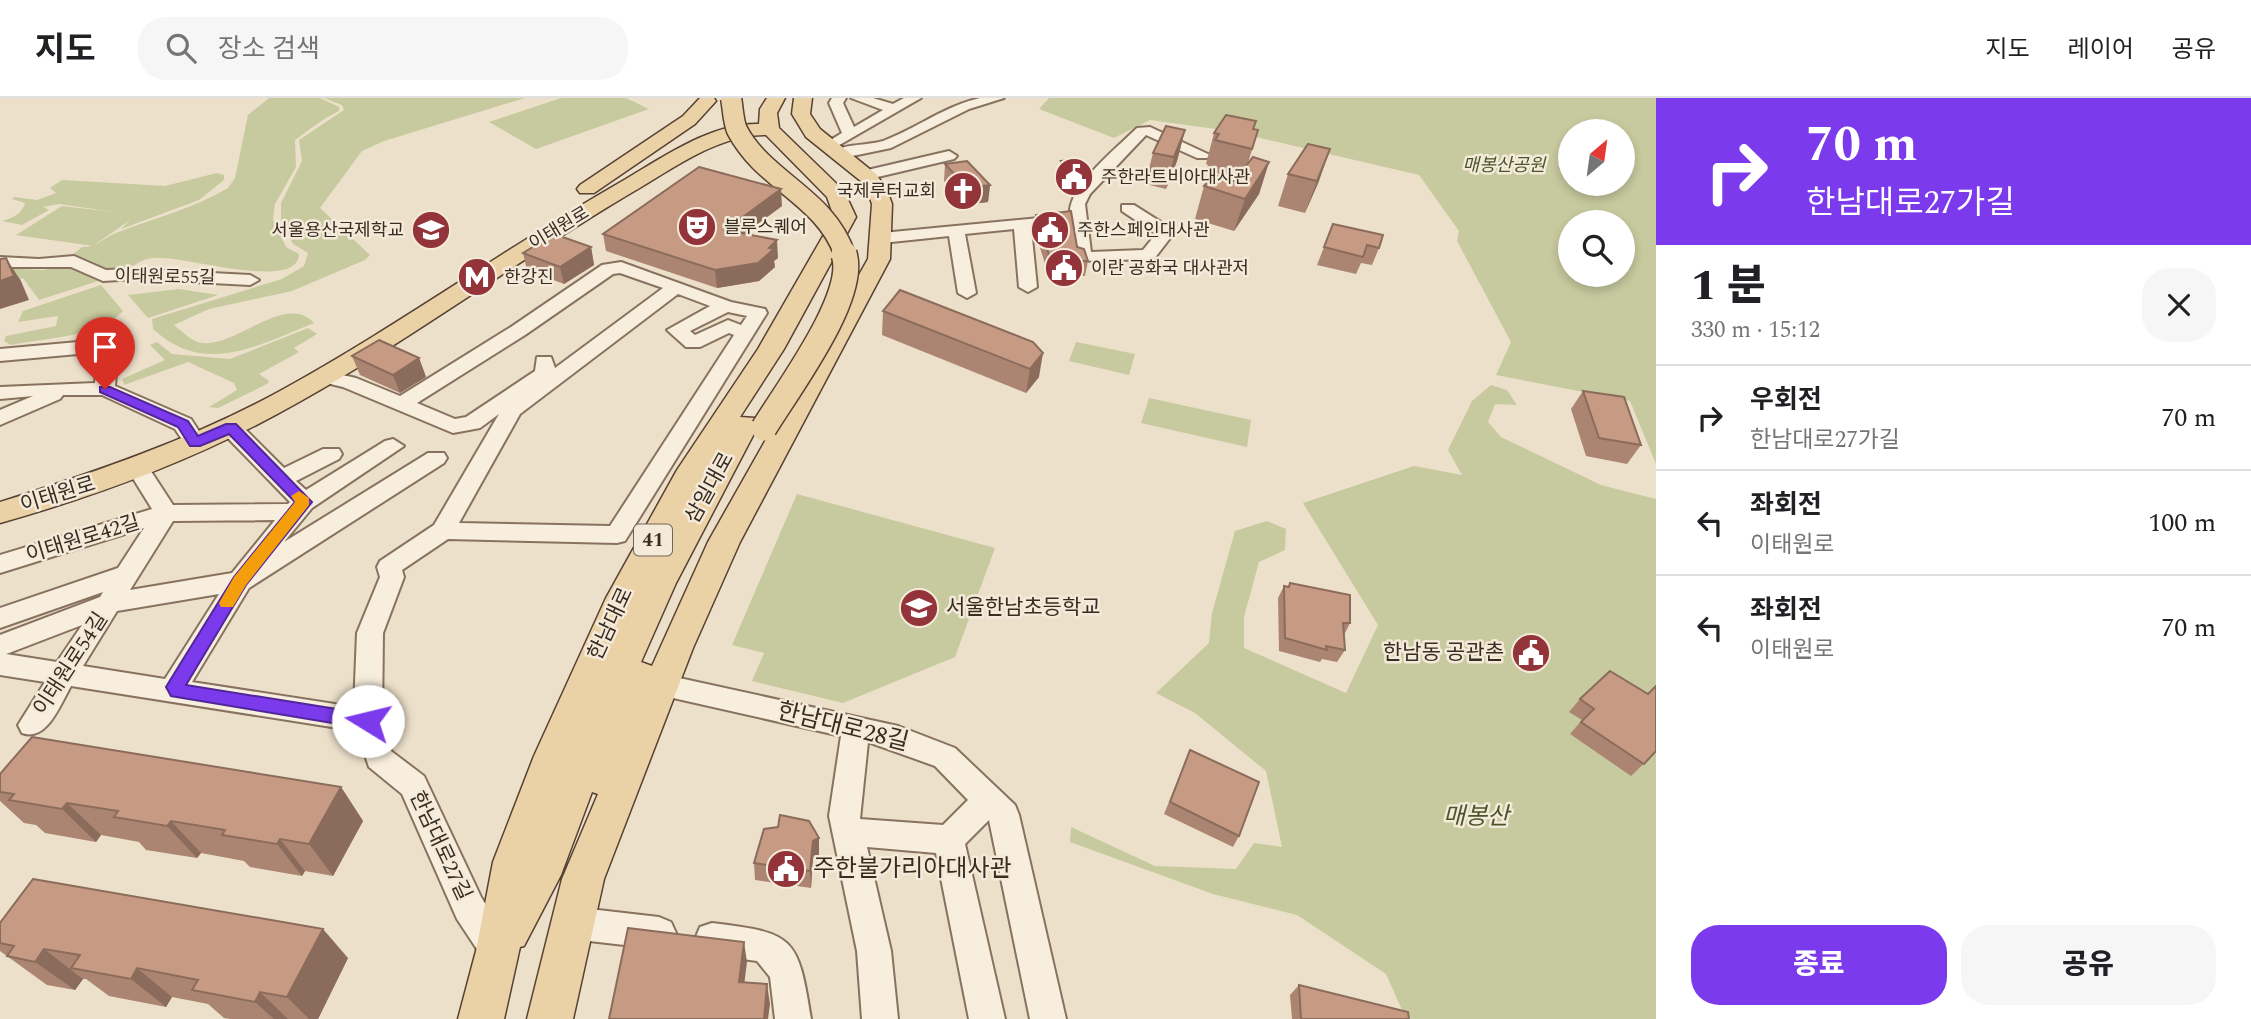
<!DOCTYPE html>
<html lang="ko">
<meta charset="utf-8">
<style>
:root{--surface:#fff;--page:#f6f6f6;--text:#202124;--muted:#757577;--line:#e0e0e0;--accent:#7c3aed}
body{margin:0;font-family:Spectral,"Noto Sans KR",serif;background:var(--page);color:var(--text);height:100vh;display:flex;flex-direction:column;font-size:26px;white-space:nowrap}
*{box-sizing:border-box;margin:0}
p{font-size:23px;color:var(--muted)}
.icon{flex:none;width:38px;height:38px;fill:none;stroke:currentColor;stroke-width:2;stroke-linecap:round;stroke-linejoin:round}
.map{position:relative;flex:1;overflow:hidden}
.side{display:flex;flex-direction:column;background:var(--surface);width:595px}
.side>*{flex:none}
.top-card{background:#7c3aed;color:#fff;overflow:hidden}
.needle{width:46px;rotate:29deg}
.tools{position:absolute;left:1558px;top:21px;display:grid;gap:14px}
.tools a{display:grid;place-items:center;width:77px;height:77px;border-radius:50%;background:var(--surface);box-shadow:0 4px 10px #0003;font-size:35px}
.pin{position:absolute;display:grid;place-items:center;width:60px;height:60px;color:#fff;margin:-72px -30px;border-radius:50% 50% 50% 0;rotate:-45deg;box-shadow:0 0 7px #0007}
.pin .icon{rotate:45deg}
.me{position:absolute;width:77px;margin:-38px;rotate:279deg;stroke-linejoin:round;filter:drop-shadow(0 0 5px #0008)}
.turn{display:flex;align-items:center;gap:24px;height:147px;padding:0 35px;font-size:32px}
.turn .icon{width:91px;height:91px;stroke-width:2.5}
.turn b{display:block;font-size:49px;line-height:60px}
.round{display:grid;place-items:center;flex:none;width:74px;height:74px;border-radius:28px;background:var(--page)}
.overview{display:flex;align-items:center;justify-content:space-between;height:119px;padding:0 35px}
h1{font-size:42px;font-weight:800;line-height:52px}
.primary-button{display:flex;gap:14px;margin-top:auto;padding:14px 35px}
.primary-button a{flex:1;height:80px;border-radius:28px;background:var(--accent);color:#fff;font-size:28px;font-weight:800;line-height:80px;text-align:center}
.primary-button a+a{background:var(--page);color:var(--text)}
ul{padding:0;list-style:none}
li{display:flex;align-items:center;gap:21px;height:105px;padding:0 35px;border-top:2px solid var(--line)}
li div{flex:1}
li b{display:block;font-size:26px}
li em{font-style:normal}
header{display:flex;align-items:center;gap:42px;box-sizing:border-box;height:98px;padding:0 35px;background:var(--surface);border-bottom:2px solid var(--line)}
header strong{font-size:33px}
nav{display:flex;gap:38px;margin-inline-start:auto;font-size:24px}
.search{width:490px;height:63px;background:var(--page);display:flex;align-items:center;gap:18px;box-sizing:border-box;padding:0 24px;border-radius:28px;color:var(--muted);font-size:26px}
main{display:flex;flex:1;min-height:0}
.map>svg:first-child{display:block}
</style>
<header>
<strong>지도</strong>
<div class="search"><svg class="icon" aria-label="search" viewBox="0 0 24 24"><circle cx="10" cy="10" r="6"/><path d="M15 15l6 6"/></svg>장소 검색</div>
<nav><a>지도</a><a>레이어</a><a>공유</a></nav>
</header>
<main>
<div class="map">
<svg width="1656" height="921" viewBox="0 0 1656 921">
<rect width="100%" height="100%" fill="#ece0ca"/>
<g fill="#c7ca9e" fill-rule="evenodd">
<path d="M269,0h51l19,9v4c-15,7 -30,19 -44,29l1,27 -21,37 -2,15 13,28 13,7c-1,39 -118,0 -146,4 -14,1 -23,11 -35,17l-50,-17 14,-11c15,1 21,-9 34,-14 38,-15 77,-24 112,-45l7,-10 13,-63z"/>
<path d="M324,0h201l-141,43 -22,10 -42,57 50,47 -5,5 -73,31 -83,18 -35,16c8,6 18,17 28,18 33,5 84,-51 112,-20 -56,22 -109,54 -161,6l-1,-10 130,-40 22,-13 4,-13 -15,-9 -12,-24v-17l21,-42 -3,-21 45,-30 -2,-5z"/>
<path d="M561,0h65l23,11 -113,40 -47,-27z"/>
<path d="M1049,0h607v366l-26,-63 -134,-26 15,-33 -54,-101 2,-10 -40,-56 -189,-44 -80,-11 -36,18 -75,-29zM1570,33h52v53h-52zM1570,124h52v53h-52z"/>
<path d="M217,75l7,2v5l-25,20 -78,29 9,-9 -37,26 -77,-11 46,-29 52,6 -55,-8 -16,3 6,3 -27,15 -20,-4c11,-3 20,-7 23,-18l-13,-4 2,-2 23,3 19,-7 -6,-5 12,-8 103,6z"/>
<path d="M67,167l31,16 -59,19 -16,-22 -6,3 -17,-13 43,2z"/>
<path d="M101,187l22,26c-23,26 -79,27 -112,34l-7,-4 2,-5 50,-10 2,-10 -40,6 5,-11z"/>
<path d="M179,191l39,6 -70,23 -20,-23z"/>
<path d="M308,230l9,6 -23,14 5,4 -40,22 10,7 -2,3 -49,24 -9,-1 28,-17 -3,-7 -46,-21 -64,23 -2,-6 43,-19 -15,-15 7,-3 15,12 58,5z"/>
<path d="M1076,244l59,12 -6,21 -60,-14z"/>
<path d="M1491,287l16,5 10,15 -22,-1 -7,18 13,15 100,48 55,14v520h-250l-20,-45 -89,-59 -84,-21 -143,-52 1,-15 84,39 81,3 18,-26 28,4 -16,-76 -71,-58 -39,-20 53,-50 3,-30 23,-82 32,-10 19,8 -1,21 -26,12 -15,55v31l102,45 32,-68 -75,-122 111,-37 48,9 -14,-25 24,-49z"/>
<path d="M1149,300l102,22 -4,27 -106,-24z"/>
<path d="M797,396l198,54 -40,109 -112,46 -91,-22 12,-28 -32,-8z"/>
</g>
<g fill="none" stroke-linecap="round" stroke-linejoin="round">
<g stroke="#88725f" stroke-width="4">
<g id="minor">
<path d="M832,0h14l-3,5 11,24 29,-17 -32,-12h22l20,6 11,-6h17l-92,53 -5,-1v-6l18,-11 -13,-30z"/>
<path d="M980,0h24l-35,11 -78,39 -53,11 -8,-5c12,-11 38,-8 53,-13 34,-13 62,-35 97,-43z"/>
<path d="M1150,29l60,28 -3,3h-10l-51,-23 -56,59 -5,10 6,48 52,-2 13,-16 -34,-23v-6h12l38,24 2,4 -20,26 -77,2 -6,-38 -40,5 6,59 -9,5 -9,-5 -5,-58 -49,5 11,59 -9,5 -9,-5 -9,-57 -67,7 -9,-5 9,-5 188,-18c-3,-28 47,-67 67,-87z"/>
<path d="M949,53l8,5 -3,3 -89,21 -8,-5 2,-3z"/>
<path d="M74,158l32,14 30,-1 114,6 9,5 -9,5 -114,-6 -33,2 -32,-14h-71v-10l39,2z"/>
<path d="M621,164l110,40 34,7 2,4 -142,228 -8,2 -169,-4 -46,31 2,7 -21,56 -1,88 9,30 33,25 57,121 34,54 -5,12 -12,5 -12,-5 -29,-44 -55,-125 -33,-27 -12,-36 -286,-45c-11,19 -24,56 -49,47l-4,-8 27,-43 -45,-7v-40l100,-38 3,-5 -103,36v-20l118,-40 26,-40 -144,45v-18l152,-46 -26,-42 3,-5h16l28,43 115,-1 2,-2 -67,-69 -3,-5 11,-7 8,2 45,45 39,-19h16l3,5 -3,5 -43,22 10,9 79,-49 8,-2 11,7 -92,62 -28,34 144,-89h16l3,5 -3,5 -195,125 -57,94 162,25 3,-74 23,-56 -3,-10 3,-6 54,-36 65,-111 -19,14 -27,5 -110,-46 -25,-6 -3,-4 10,-6 31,7 44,18 111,-69 91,-62zM620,175l43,15 -108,80 -4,-11h-14l-2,14 -69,46 -11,2 -38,-16 108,-68 88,-61zM678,196l32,12 -43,24 19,17h14l29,-14 5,2 -124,191 -151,-3 61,-109zM728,214l19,4 -6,9 -13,-5 -33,15 -5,-4zM275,422l-43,53 -102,17 43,-69zM219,496l-54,85 -82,-13 34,-55zM82,527l-25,37 -51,-8 3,-1z"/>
<path d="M78,244l28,5 11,13 -2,26 76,33 15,23 -3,5h-16l-12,-18 -73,-34h-39l-3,4 -60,26v-15l33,-14 -33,3v-12l95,-4 2,-22 -4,-5 -15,-2 -78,7v-12z"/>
<path d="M661,576l237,52 57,22 60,57 4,10 47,204h-36l-41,-199 -24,24 40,175h-36l-33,-166 -69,-6 24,104 7,68h-36l-5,-68 -28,-135 12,-80 -190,-43 -4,-8 4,-8zM868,644l67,24 33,34 -25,25 -83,-6z"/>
<path d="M572,809l87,10 12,5 5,11 -5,11 -12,5 -87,-10 -12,-5 -4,-11 4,-11z"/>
<path d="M712,825c82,10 86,13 99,96h-36l-5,-42 -13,-16 -45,-6 -12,-4 -5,-12 5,-12z"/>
</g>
</g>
<g stroke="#564133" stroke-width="3">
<g id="major">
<path d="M700,0h14l2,3 -21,23 -101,69h-14l-3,-4 3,-4 103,-69z"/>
<path d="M767,0h18l-8,15 2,15 65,63 12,26 -72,132 -44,68 15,1 4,6 -83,159 -35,79 11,4 56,-124 160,-283 4,-55 -4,-11 -6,-11 -56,-45 -14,-23 2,-16h18l-2,16 10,15 57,46 11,18 4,11 -2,55 -150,283 -47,106 -89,231 -31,140h-46l35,-140 36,-85 -6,-2 -31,83 -37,71 -4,1 -16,72h-46l18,-68 17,-89 41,-106 72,-158 71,-128 81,-121 76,-132 -7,-20 -61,-62c-48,-1 -95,35 -135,58 -113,67 -218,145 -332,209 -93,53 -196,92 -299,121v-21c96,-30 192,-63 280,-111 117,-64 224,-142 339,-208 40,-23 92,-61 140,-59l1,-15z"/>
</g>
</g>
<use href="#minor" fill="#f7eedd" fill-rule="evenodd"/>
<use href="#major" fill="#ebd1a6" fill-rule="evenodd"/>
<g stroke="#564133" stroke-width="23" stroke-linecap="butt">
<path id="major-bridge-far1" d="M731,0c2,10 2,23 6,32 27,52 88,66 108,125"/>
</g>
<g stroke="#564133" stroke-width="28" stroke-linecap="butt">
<path id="major-bridge" d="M764,330c23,-38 94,-132 80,-174"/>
</g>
<use href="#major-bridge-far1" stroke="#ebd1a6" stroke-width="20"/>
<use href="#major-bridge" stroke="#ebd1a6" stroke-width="25"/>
</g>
<g fill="#ab8571">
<path d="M1253,31l5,1 -10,33 21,-1 -10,32 -25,37 -39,-12 9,-33 30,-5 1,-3 -28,-7 1,-6 -2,-1 8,-31z"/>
<path d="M1185,32l-8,31 -11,28 -21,-5 8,-31z"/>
<path d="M1061,63l23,16 -4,6 -10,1 -11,-12z"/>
<path d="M945,66l45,21 -2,17 -23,3 -21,-24z"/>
<path d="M1288,76l31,7 -14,32 -27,-7z"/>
<path d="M782,108l-38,28 34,24 -4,3 1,6 -16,14 -42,7 -111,-37 -3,-17z"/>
<path d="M1036,117l41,32 11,14 -3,15h-36l-15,-47z"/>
<path d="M1333,126l46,24 -7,17 -11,-2 -5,11 -39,-9z"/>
<path d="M591,149l3,18 -30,19 -37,-14 -4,-17z"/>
<path d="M883,213l150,31 6,35 -13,16 -144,-58z"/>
<path d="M352,258l67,2 7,19 -26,16 -40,-18z"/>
<path d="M1583,293l58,54 -14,19 -41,-8 -15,-47z"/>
<path d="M1290,485l60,40 -6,12 1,15 -8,12 -15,-3 -2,3 -41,-11 -1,-53 6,-12h4z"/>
<path d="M1656,588v66l-25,24 -61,-42 12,-14 -13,-8 11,-13 68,-5z"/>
<path d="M1190,652l49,86 -6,11 -69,-33z"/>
<path d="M0,676l341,13 22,34 -30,55 -28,-5 -3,5 -52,-9 -6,-6 -43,-8 -4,5 -51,-8 -7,-8 -38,-7 -5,7 -51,-9 -9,-8 -12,-2 -24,-22z"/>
<path d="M819,757l-6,3 -2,30 -56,-8 -1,-17z"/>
<path d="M0,825l348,35 -30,61h-88l-6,-1 -16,-14 -36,-7 -6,10 -57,-11 -23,-17h-3l-8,11 -28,-5 -47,-34z"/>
<path d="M1299,887l110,34h-117l-2,-24z"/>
</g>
<g fill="#8b6c5c">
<path d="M1185,32l-8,31 -11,28 8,-32z"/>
<path d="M1330,51l-11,32 -14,32 12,-32z"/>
<path d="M1269,64l-10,32 -25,37 11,-32z"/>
<path d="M1086,68l-2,11 -4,6 -10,1 2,-11z"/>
<path d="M990,87l-2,17 -23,3 2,-17z"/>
<path d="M781,91l1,17 -56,41 -1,-17z"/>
<path d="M777,142l1,18 -4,3 1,6 -16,14 -42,7 -2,-18 54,-22z"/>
<path d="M591,149l3,18 -30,19 -4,-17z"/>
<path d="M6,160l15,23 8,19 -29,9v-28z"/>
<path d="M1043,255l-4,24 -13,16 4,-24z"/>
<path d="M419,260l7,19 -26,16 -7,-18z"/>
<path d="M341,689l22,34 -30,55 -24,-32z"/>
<path d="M67,705l34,32 -5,7 -34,-33z"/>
<path d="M171,723l30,32 -4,5 -30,-32z"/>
<path d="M819,740v17l-6,3 -2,30 -1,-17 3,-30z"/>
<path d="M280,741l25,32 -3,5 -25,-32z"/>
<path d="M323,831l25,29 -30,61h-9l-22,-22z"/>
<path d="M744,844l3,20 -5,40 -3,-20z"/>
<path d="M44,851l39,30 -8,11 -40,-28z"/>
<path d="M137,870l35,29 -6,10 -35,-28z"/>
<path d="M767,886l3,20 -2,15h-4z"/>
<path d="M260,894l28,27h-14l-19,-17z"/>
</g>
<g fill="#c79b83" stroke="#8b6c5c" stroke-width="2">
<path d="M1226,17l30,6 -3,8 5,1 -6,19 -37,-9 4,-6 -5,-1z"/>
<path d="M1166,28l19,4 -11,27 -21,-4z"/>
<path d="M1308,46l22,5 -13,32 -29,-7z"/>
<path d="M1253,59l16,5 -24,37 -41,-13 10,-11 20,6z"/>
<path d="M1080,61l6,7 -4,6 -10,1 -11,-12z"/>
<path d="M967,63l23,24 -23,3 -22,-24z"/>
<path d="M699,69l82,22 -56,41 52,10 -8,8 5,1 -16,14 -43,7 -112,-36z"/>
<path d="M1071,113l6,36 7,2 4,12h-37l-15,-46z"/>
<path d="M1333,126l50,11 -4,13 -12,-3 -4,12 -39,-10z"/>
<path d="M554,136l37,13 -31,20 -37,-14z"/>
<path d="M6,160l8,18 -14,5v-22z"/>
<path d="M900,192l133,52 10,11 -13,16 -147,-58z"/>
<path d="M379,242l40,18 -26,17 -41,-19z"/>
<path d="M1583,293l41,6 17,48 -42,-7z"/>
<path d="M1290,485l60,12v28h-7l2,27 -19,-4 1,4 -42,-12 -1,-52 5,1z"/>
<path d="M1610,573l38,23 8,-8v65l-12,13 -63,-42 13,-13 -14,-10z"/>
<path d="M32,639l309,50 -32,57 -29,-5 -3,5 -55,-9 3,-5 -54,-9 -4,5 -53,-9 4,-6 -51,-8 -5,6 -53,-9 5,-6 -14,-2v-18z"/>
<path d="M1190,652l69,32 -20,54 -69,-34z"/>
<path d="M780,717l29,6 10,17 -6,3 -3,30 -56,-8 10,-34 14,-2z"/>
<path d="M33,781l290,50 -36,68 -27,-5 -5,10 -63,-12 6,-10 -61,-12 -6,11 -60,-11 9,-13 -36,-6 -9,13 -28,-6 7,-10 -14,-3v-20z"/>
<path d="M628,830l116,14 -5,40 28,2 -3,35h-155z"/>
<path d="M1299,887l109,27 1,7h-108z"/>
</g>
<path fill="#7c3aed" stroke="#51269a" stroke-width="2" d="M100,289h10l78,34 10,15 28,-12h10l76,78 -66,83 -60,100 182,29 7,2 2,5 -2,6 -7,2 -197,-33 -5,-9 3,-5 65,-105 61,-75 -66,-68 -29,12h-10l-12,-19 -78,-35z"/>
<path fill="#f59e0b" d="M299,393l10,7v7l-63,80 -13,22h-12l-2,-4 15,-26 61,-75 -4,-6z"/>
<defs>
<g id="civic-disc" transform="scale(2.0125)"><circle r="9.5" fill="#93333a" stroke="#f4ead9"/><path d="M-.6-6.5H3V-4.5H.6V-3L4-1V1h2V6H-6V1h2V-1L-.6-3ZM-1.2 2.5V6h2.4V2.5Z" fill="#fff"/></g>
<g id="church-disc" transform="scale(2.0125)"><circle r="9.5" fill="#93333a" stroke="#f4ead9"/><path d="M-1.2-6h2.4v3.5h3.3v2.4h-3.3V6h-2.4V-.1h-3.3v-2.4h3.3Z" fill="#fff"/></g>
<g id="theatre-disc" transform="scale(2.0125)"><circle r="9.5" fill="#93333a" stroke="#f4ead9"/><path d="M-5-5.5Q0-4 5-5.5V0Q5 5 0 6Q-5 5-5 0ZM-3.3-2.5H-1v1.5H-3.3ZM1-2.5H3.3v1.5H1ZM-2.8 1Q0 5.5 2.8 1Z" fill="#fff"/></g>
<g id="school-disc" transform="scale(2.0125)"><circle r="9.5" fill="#93333a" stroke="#f4ead9"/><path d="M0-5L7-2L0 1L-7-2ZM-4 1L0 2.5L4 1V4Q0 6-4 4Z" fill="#fff"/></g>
<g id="metro-disc" transform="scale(2.0125)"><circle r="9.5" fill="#93333a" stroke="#f4ead9"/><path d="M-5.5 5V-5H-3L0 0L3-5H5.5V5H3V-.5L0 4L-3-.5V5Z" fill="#fff"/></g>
</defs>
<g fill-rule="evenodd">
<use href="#civic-disc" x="1074" y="79"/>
<use href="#church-disc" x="963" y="93"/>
<use href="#theatre-disc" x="697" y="129"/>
<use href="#school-disc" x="431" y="132"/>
<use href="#civic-disc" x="1050" y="132"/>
<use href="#civic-disc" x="1064" y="170"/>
<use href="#metro-disc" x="477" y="179"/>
<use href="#school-disc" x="919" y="510"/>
<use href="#civic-disc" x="1531" y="555"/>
<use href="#civic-disc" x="786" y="771"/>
</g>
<g text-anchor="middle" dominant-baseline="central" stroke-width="5" stroke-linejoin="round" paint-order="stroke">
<g font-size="18" font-style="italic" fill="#4c542a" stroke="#f4ead9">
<text x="1504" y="67">매봉산공원</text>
</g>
<g font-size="18" fill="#392c22" stroke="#f4ead9" text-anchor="start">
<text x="1101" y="79">주한라트비아대사관</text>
<text x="936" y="93" text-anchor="end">국제루터교회</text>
<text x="724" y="129">블루스퀘어</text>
<text x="404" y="132" text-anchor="end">서울용산국제학교</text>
<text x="1077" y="132">주한스페인대사관</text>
<text x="1091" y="170">이란 공화국 대사관저</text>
<text x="504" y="179">한강진</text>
</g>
<g font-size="18" fill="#392c22" stroke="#f4ead9">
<text transform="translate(559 130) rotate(-31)">이태원로</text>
<text transform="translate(165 179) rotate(1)">이태원로55길</text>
</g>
<rect fill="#f4ead9" stroke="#716559" stroke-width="2" x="634" y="426.5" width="38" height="31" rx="5"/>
<g font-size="19" font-weight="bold" fill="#392c22">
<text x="653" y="442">41</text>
</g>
<g font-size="21" fill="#392c22" stroke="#f4ead9">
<text transform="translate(710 390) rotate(-61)">삼일대로</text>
<text transform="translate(58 397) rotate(-17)">이태원로</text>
<text transform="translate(83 441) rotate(-17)">이태원로42길</text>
<text transform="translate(611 526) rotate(-65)">한남대로</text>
<text transform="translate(71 566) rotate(-57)">이태원로54길</text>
<text transform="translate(440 748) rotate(65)">한남대로27길</text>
</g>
<g font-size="21" fill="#392c22" stroke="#f4ead9" text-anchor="start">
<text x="946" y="510">서울한남초등학교</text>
<text x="1504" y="555" text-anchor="end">한남동 공관촌</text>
</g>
<g font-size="24" fill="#392c22" stroke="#f4ead9">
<text transform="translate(843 629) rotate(14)">한남대로28길</text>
</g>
<g font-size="24" font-style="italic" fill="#4c542a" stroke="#f4ead9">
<text x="1476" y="719">매봉산</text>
</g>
<g font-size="24" fill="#392c22" stroke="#f4ead9" text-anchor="start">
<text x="813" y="771">주한불가리아대사관</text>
</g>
</g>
</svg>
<div class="tools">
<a><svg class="needle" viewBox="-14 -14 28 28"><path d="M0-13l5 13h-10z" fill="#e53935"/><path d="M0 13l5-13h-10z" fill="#757577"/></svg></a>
<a><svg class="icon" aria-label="search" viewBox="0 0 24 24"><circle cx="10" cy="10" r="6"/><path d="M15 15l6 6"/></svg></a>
</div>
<div class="pin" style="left:105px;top:291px;background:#d93025"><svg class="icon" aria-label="arrive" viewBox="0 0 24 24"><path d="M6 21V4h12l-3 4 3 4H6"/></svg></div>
<svg class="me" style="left:368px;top:623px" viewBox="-20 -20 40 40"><circle r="19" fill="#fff"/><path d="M0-13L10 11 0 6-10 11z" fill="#7c3aed"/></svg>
</div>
<section class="side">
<div class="top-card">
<div class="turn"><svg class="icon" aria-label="right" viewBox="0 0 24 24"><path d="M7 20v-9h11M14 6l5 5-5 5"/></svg><div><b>70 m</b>한남대로27가길</div></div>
</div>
<div class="overview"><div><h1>1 분</h1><p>330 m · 15:12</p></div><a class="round"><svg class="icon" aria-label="close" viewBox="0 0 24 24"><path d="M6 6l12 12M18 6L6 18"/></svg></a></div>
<ul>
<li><svg class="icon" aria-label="right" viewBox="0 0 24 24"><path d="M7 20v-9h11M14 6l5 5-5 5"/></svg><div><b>우회전</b><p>한남대로27가길</p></div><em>70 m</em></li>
<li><svg class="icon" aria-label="left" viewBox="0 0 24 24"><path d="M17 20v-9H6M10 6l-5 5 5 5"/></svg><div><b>좌회전</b><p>이태원로</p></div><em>100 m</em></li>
<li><svg class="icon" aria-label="left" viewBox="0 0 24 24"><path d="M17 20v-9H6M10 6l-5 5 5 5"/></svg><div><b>좌회전</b><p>이태원로</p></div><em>70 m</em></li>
</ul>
<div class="primary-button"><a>종료</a><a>공유</a></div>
</section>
</main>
